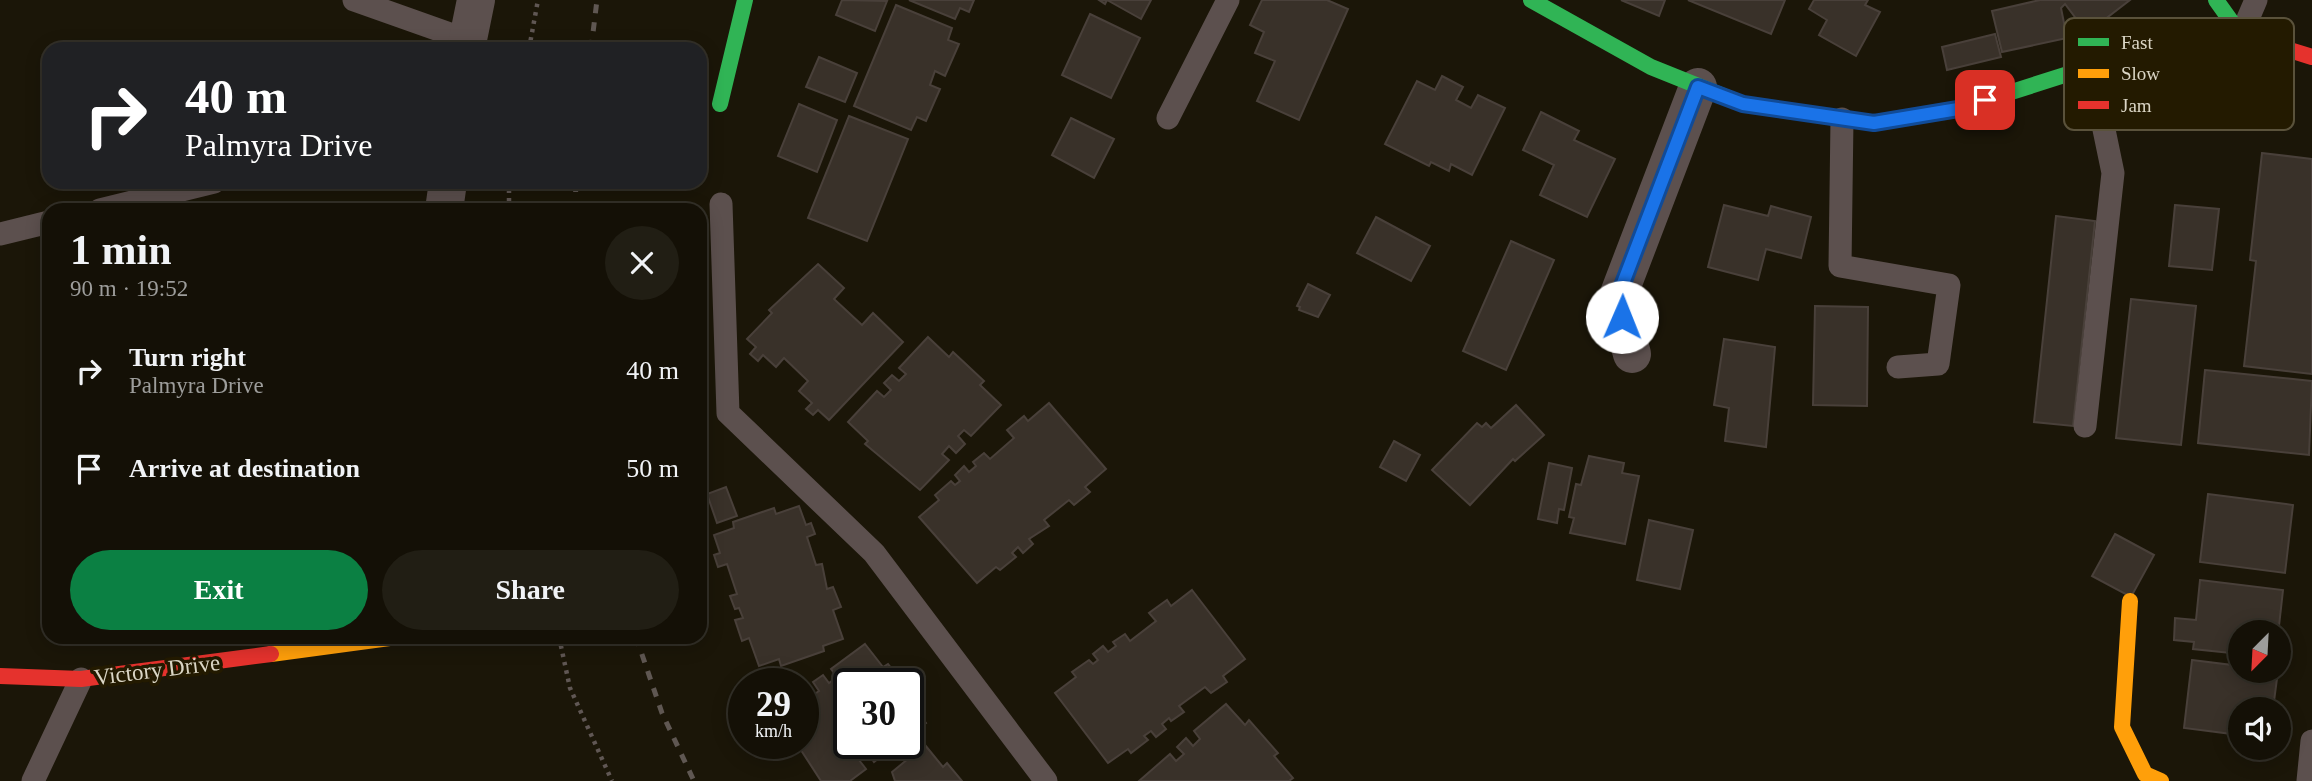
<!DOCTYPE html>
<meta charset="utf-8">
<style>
:root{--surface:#141006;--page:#211e14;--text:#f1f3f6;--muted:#9d9d9b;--line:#333028;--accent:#0b8043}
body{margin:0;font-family:Georgia,serif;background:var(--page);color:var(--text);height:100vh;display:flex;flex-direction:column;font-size:26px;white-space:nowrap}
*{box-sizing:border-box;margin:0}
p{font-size:23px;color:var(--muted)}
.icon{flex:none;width:38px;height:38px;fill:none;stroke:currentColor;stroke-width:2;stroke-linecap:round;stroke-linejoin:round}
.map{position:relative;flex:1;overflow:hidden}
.details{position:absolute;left:42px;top:203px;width:665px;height:441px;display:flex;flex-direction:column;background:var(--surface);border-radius:21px;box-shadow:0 4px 18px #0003,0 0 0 2px var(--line)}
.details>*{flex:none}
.banner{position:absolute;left:42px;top:42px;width:665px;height:147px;border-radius:21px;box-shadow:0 4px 18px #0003,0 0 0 2px var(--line);background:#202124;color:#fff;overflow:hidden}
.needle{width:46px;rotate:204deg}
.controls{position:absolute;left:2228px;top:620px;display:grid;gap:14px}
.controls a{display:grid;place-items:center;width:63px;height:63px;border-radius:50%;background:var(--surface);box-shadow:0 4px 18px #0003,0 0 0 2px var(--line);font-size:35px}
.speed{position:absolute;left:728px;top:668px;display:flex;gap:14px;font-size:35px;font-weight:700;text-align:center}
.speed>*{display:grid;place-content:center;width:91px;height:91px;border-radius:50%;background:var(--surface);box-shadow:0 4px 18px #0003,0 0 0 2px var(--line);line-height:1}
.speed small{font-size:18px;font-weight:400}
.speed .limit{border:4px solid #111;border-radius:10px;background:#fff;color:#111}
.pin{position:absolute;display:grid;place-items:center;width:60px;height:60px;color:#fff;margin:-30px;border-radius:14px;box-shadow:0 4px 10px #0006}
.me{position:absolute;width:77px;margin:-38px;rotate:1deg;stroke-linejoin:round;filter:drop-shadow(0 0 5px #0008)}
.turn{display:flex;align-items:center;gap:24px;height:147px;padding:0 28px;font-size:32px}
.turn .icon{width:91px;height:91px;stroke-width:2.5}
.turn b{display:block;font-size:49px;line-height:60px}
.round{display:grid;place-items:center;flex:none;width:74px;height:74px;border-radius:37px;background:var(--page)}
.overview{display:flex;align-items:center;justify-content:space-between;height:119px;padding:0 28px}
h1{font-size:42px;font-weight:700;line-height:52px}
.button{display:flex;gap:14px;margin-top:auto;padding:14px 28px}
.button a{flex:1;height:80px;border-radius:42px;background:var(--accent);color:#fff;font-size:28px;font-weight:700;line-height:80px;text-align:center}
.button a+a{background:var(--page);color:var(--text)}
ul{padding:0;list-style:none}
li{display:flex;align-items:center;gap:21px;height:98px;padding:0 28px}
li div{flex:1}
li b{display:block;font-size:26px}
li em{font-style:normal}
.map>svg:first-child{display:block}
</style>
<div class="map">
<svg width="2312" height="781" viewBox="0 0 2312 781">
<rect width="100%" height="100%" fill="#1b1608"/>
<g fill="#393129" stroke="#49403a" stroke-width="2">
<path d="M842,0l45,1 -12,30 -39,-16z"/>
<path d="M909,0h65l-5,12 -9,-4 -5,11z"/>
<path d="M1099,0h52l-10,19 -34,-19 -2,4z"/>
<path d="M1262,0h65l21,9 -49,111 -42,-19 18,-40 -20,-8 9,-21 -14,-7z"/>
<path d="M1621,0h44l-6,16z"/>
<path d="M1688,0h97l-14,34z"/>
<path d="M1814,0h54l-3,5 15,7 -24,44 -37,-21 8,-15 -18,-11z"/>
<path d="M2040,0h90l-43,33 -22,-29 -4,4 6,30 -65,14 -10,-41z"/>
<path d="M896,5l56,23 -4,12 11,4 -14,32 -10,-5 -5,14 10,4 -14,32 -9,-4 -6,13 -57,-24z"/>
<path d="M1090,14l50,24 -29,60 -49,-23z"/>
<path d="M1995,34l6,23 -54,13 -5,-23z"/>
<path d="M819,57l38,16 -12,29 -39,-15z"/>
<path d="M1442,76l21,11 -7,13 15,8 7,-13 27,13 -33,67 -21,-11 -2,7 -18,-9 -2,4 -44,-22 32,-63 18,9z"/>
<path d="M799,104l38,16 -20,52 -39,-16z"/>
<path d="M1541,112l38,19 -5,9 41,19 -28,58 -47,-22 14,-30 -31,-15z"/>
<path d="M849,116l59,23 -41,102 -59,-23z"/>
<path d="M1071,118l43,21 -20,39 -42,-23z"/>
<path d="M2262,153l50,6v215l-68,-8 12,-105 -6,-1z"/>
<path d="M1724,205l44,11 3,-10 40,11 -10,41 -35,-9 -8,31 -50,-13z"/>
<path d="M2175,205l44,4 -7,61 -43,-4z"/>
<path d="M2056,216l39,5 -22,205 -39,-4z"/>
<path d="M1376,217l54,29 -19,35 -54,-28z"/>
<path d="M1511,241l43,19 -48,110 -43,-19z"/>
<path d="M818,264l26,24 -10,11 28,26 11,-12 30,29 -74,78 -11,-10 -5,5 -7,-6 6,-6 -13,-12 9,-10 -24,-23 -8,9 -13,-12 -5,6 -8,-7 6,-7 -9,-8 25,-26 -3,-3z"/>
<path d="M1308,284l22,11 -12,22 -19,-7 1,-3 -3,-1z"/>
<path d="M2131,299l65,7 -15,139 -65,-7z"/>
<path d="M1815,306l53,1 -1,99 -54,-1z"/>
<path d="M928,337l21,20 4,-5 31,29 -4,4 21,20 -30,31 -7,-6 -6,6 7,8 -9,9 -7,-7 -7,8 7,6 -29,30 -55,-46 3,-3 -20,-19 29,-31 7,6 7,-7 -7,-7 8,-8 7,6 7,-7 -7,-6z"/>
<path d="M1724,339l51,8 -9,100 -41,-6 4,-33 -15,-3z"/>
<path d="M2205,370l107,11 -3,74 -111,-12z"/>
<path d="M1049,403l57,66 -21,18 5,5 -16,13 -5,-5 -25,20 5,6 -20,13 4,5 -10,9 -5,-6 -6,6 4,4 -16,13 -4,-3 -19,16 -58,-66 20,-17 -4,-5 16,-14 4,4 5,-4 -5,-6 9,-9 5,6 7,-6 -3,-4 11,-9 6,6 24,-21 -7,-8 17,-14 4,5z"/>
<path d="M1516,405l28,30 -29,26 -2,-2 -43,46 -38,-35 45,-47 5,4 4,-4 5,5z"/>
<path d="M1394,441l26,14 -14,26 -26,-14z"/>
<path d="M1589,456l35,7 -2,10 17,3 -14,68 -55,-11 4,-15 -5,-1 7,-33 5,1z"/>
<path d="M1549,463l23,5 -8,42 -5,-1 -2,14 -19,-4z"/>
<path d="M726,487l11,29 -20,7 -10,-29z"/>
<path d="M2208,494l85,11 -8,68 -85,-11z"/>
<path d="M799,506l7,19 5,-2 4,11 -8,3 9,28 6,-1 5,25 6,-2 8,20 -8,3 10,29 -20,7 1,5 -43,15 -2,-7 -20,7 -10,-28 -7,3 -7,-21 8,-2 -4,-10 -4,1 -5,-13 7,-2 -10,-30 -9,3 -4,-12 6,-2 -6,-18 20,-7 -1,-6 41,-14 2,6z"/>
<path d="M1649,520l44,10 -13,59 -43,-9z"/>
<path d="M2115,534l39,21 -23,42 -39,-21z"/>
<path d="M2200,580l83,10 -5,45v-3h-38v22l-47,-5 1,-7 -20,-2 1,-22 21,2z"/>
<path d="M1192,590l53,69 -22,17 4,6 -16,11 -6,-6 -26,19 5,6 -13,9 -2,-3 -7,6 4,5 -10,8 -5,-6 -7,5 4,4 -17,13 -3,-4 -20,14 -53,-70 21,-16 -4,-5 17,-12 4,4 5,-4 -5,-6 10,-8 5,6 8,-6 -3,-4 12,-8 5,7 26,-20 -7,-8 18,-13 4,6z"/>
<path d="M865,644l18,23 5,-3 16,20h-55v60h32l-3,2 6,8 -10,8 -6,-9 -9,7 7,9 -16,12h-29l-24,-37h6v-52l7,5 9,-6 -6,-9 10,-7 6,8 8,-6 -6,-8z"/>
<path d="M2192,660l48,6v4l38,1 -5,38h-33v26l-56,-7z"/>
<path d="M908,690l5,7 -4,3 17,23 -18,13z"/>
<path d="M1226,704l19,21 4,-5 29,33 -4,3 19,22 -4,3h-150l31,-27 6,7 8,-7 -7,-7 9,-9 7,8 7,-7 -6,-8z"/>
<path d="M925,745l18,22 4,-4 15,18h-67l-3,-9z"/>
</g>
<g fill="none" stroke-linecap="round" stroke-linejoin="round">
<g stroke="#605754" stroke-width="4.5" stroke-dasharray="3.5 5" stroke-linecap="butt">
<path d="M529,49l9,-49"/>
<path d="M509,210v-28"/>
<path d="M559,637l11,51 42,93"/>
</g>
<g stroke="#5c504e" stroke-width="23">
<path d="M354,0l113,40"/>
<path d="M2241,35l15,-35"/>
<path d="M1168,118l60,-118"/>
<path d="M1842,119l-2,147 109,19 -11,79 -40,3"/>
<path d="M721,204l7,209 146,140 172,228"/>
<path d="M100,210l114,-28"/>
<path d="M0,234l49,-12"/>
<path d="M2085,426l28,-253 -22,-106"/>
<path d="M33,781l48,-102"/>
<path d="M2308,781l4,-40"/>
</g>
<g stroke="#5c504e" stroke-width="38">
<path d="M466,49l10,-49"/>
<path d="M444,210l4,-28"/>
<path d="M1632,354l-15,-55 81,-212"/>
</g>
<g stroke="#30b455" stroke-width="16">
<path d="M1531,0l120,67 92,37 131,19 84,-14 135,-43"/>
<path d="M2216,0l25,35"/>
<path d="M720,104l25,-104"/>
</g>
<g stroke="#ff9f0a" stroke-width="16">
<path d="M2130,601l-8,126 23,47 16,7"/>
<path d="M271,654l126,-17"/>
</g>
<g stroke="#e5322d" stroke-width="16">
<path d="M2093,66l148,-31 71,22"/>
<path d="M0,676l81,3 190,-25"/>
</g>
<g stroke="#5f5752" stroke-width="5" stroke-dasharray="9 9" stroke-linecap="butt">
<path d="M591,49l6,-49"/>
<path d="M575,210l1,-28"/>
<path d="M636,637l26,76 32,68"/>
</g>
</g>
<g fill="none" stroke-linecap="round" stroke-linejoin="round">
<g stroke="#114b97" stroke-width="18">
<path id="route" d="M1622,317l-5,-18 81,-212 45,17 131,19 84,-14 27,-9"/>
</g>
<use href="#route" stroke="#1a73e8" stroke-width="12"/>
</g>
<g text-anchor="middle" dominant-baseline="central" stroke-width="7" stroke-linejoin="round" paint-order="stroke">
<g font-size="23" fill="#dbd6c5" stroke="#231a00">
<text transform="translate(157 670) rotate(-7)">Victory Drive</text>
</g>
</g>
<rect x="2064" y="18" width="230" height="112" rx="10" fill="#231a00" stroke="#5a523b" stroke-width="2"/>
<rect x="2078" y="38" width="31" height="8" fill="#30b455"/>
<rect x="2078" y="69" width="31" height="9" fill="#ff9f0a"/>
<rect x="2078" y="101" width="31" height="8" fill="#e5322d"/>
<g font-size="19" fill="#dbd6c5">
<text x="2121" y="49">Fast</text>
<text x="2121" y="80">Slow</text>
<text x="2121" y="112">Jam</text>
</g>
</svg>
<div class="controls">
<a><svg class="needle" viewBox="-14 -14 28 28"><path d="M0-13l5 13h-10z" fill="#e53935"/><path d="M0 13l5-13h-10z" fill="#9d9d9b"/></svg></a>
<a><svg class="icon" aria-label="sound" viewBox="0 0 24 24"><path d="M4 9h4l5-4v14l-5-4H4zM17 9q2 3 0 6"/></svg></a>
</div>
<div class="speed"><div>29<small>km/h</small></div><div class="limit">30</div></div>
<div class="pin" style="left:1985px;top:100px;background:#d93025"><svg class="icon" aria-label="arrive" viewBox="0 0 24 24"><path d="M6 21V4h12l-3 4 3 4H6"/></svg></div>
<svg class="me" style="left:1622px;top:317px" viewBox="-20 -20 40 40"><circle r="19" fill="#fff"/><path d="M0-13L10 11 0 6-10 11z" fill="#1a73e8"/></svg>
<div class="banner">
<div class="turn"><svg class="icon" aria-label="right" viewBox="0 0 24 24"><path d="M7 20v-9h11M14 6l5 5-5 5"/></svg><div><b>40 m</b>Palmyra Drive</div></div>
</div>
<section class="details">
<div class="overview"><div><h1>1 min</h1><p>90 m · 19:52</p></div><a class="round"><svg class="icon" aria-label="close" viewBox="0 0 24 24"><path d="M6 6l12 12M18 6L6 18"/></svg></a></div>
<ul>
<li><svg class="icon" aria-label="right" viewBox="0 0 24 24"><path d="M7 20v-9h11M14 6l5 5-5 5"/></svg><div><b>Turn right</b><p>Palmyra Drive</p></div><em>40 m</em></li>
<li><svg class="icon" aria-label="arrive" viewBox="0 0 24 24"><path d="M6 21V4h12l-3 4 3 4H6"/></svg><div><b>Arrive at destination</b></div><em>50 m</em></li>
</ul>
<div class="button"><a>Exit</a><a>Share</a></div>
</section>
</div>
